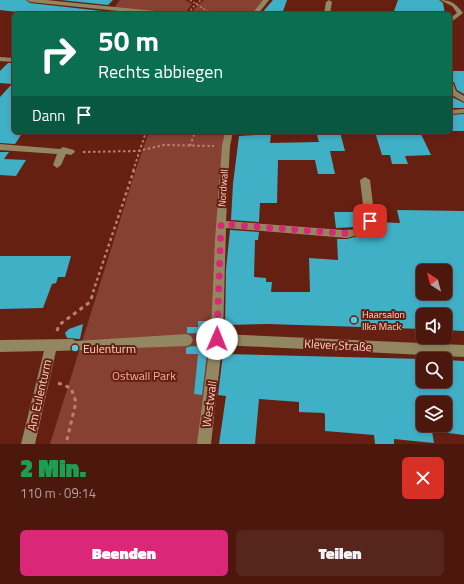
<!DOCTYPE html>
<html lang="de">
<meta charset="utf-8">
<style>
:root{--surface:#4c180d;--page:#56251b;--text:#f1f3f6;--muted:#b2a09d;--line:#63372e;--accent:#db2777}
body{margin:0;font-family:"Titillium Web",sans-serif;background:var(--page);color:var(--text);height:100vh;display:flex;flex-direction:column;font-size:15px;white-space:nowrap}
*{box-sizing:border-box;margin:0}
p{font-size:13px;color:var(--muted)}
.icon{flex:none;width:22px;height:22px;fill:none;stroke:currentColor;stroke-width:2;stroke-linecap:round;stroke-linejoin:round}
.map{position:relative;height:444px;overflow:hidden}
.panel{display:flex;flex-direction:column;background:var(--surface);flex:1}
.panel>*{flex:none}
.banner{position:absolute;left:12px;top:12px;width:440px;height:122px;border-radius:6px;box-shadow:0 2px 6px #0003,0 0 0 1px var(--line);background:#0b6e4f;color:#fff;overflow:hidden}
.needle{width:26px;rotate:324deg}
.buttons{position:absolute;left:416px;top:264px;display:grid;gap:8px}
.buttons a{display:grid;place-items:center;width:36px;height:36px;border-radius:6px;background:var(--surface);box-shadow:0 2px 6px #0003,0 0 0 1px var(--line);font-size:20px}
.pin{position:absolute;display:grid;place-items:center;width:34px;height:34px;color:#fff;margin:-17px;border-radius:8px;box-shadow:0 2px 6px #0006}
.me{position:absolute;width:44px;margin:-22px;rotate:1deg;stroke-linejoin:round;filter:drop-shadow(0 0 3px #0008)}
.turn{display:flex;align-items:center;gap:14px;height:84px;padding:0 20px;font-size:18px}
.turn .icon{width:52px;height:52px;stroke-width:2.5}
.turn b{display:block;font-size:28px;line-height:34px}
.then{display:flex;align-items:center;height:38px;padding:0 20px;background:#0003;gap:8px;font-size:15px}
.round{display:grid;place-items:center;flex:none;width:42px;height:42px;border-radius:6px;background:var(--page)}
.overview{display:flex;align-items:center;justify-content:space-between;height:68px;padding:0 20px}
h1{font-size:24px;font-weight:800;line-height:30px;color:#1e9e55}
.primary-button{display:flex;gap:8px;margin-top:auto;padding:8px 20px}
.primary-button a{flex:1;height:46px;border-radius:6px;background:var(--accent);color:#fff;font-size:16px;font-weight:800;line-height:46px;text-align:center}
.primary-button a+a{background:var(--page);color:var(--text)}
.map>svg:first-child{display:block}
</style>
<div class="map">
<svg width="464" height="444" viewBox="0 0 464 444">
<rect width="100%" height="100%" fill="#662011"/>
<g fill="#864132">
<path d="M120,0h65l7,4 -8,10h-19l-51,-6z"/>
<path d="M204,0h62l-11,14h-62l1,-5z"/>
<path d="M149,132h80l-25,312h-154l86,-275z"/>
</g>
<g fill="#40b0c7" fill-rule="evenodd">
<path d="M0,0h26l4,3 72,8 -3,3 -46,-2 -2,2h-16l-35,-4z"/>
<path d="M61,0h52l-5,5z"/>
<path d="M273,0h14l-5,14h-21z"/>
<path d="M398,0h41l4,3 2,11h-52z"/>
<path d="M8,63h6v69h9l-8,12 -15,-1v-46l12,-13 -12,-1v-12z"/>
<path d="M450,71h14v23l-7,-4 -3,-8h-4z"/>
<path d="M450,96l14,7v5h-14z"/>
<path d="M464,114v17h-14v-16z"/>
<path d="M316,132h24l5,19h-15l5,23h-17l-3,-14h-37l-1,43h-17l-1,19 -28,-2 2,-36 6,-48 32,-2 -1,9 49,-1z"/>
<path d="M375,132h45l11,23 -26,1 3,8h-16l-2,-9h-8z"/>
<path d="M0,152h9l-5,7 22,1 -10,16 -16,-1z"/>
<path d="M397,210l67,1v120l-19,-1v-15h-22v14l-155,-5 -43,1 1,-56 4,-39 29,2 -1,8h-3l-1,37 12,1v4h6l-1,10h39l-1,-34 29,2 -1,-21h10l19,-5 10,-12 24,1zM423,271h22v22h-22z"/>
<path d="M334,212h26l3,10 -8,5 -19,1z"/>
<path d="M0,256h71l-6,21h-7l-2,6 -4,1 -9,24 -43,1z"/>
<path d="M198,321h12v11l-4,2 -2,4 2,6 2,1v4l-6,4h5l-5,42 -8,-1 4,-40h-12v-6l6,-3 2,-4 -2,-6 -5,-2v-6h11z"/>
<path d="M83,324l-3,15 -13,-1 -2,-5 4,-4z"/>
<path d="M223,354l200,5v22h22v-21l19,1v74l-32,-4 2,12 -40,-4v5h-19l-1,-9 -49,-4v-16l-1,-2 -25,-1v-10l-40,-3 -4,45h-36l7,-48 -8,-1zM423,403h22v22h-22z"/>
</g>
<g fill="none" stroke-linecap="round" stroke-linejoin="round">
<path stroke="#7d3b2c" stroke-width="13" stroke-dasharray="13 6" stroke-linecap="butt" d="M187,340l24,-1"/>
<g stroke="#b98174" stroke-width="1.5" stroke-dasharray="2 2" stroke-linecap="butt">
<path d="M190,0l22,14"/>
<path d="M189,14l3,-6 9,-8"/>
</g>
<g stroke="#b98174" stroke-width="2" stroke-dasharray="2.5 2.5" stroke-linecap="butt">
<path d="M190,146l5,-14"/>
<path d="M83,152l55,-1 26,-6 50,1"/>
<path d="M133,171l13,-39"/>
</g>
<path stroke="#b98174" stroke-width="2.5" stroke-dasharray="3 3" stroke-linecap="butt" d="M93,292l41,-122"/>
<g stroke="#b98174" stroke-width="3" stroke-dasharray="4 4" stroke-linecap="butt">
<path d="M57,331l2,-6 31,-23 4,-11"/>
<path d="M58,383l13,5 5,14 -10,42"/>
</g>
<g fill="#928761" fill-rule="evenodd">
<path d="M27,0h19l119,12 3,2h-20l-118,-12z"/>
<path d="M263,0h6l-11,14h-6z"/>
<path d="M329,0l3,2 -2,12h-6l2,-12z"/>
<path d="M440,0c12,0 16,4 23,13l-13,10v-5l7,-5 -5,-7z"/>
<path d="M0,57l14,1v4l-14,-1z"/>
<path d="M450,83h3l3,8 8,5v6l-14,-8z"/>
<path d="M464,109v4l-14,1v-4z"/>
<path d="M225,132h8l-3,14 -4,75 117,9c9,0 17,0 22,-9l-5,-41 5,-3 5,3 5,41 -9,12 -19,5 -121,-10 -3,106 241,11v12l-242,-12 -11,99h-14l13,-100 -3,-1 -2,-4 2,-4 4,-2 4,-93 7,-94z"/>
<path d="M0,144l60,5 3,-2 11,3 1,2 -4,3 -5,-1 -5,11 -4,3 -4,-3 4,-11 -57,-4z"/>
<path d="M187,334l4,2 2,4 -2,4 -4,2 -131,5 -21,93h-14l23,-93 -44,1v-12l72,-1 4,2z"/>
</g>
</g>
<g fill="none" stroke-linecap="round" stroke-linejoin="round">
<path stroke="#db2777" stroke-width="7" stroke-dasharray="0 12.6" d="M217,339l4,-115 133,10c8,-2 13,-5 16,-13"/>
</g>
<g fill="#56c9e1" stroke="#662011" stroke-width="1.5">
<circle cx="354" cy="320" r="4"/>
<circle cx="75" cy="348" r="4"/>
</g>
<g text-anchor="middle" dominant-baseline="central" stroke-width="4" stroke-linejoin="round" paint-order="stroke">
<g font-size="10" fill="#fed2c7" stroke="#662011">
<text transform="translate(223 188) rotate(-86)">Nordwall</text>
</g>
<g font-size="10" fill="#fed2c7" stroke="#662011" text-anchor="start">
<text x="362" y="314">Haarsalon<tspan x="362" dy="12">Ilka Mack</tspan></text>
</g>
<g font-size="12" fill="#fed2c7" stroke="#662011">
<text transform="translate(338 345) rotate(3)">Klever Straße</text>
<text transform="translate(39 395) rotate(-77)">Am Eulenturm</text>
<text transform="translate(209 404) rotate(-82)">Westwall</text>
</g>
<g font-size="12" fill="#fed2c7" stroke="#662011" text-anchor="start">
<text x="83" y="348">Eulenturm</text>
</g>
<g font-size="12" fill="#f9af9d" stroke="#662011">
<text x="144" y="375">Ostwall Park</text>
</g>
</g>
</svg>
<div class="buttons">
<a><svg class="needle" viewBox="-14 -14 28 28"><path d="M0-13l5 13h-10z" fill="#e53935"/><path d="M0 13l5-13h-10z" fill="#b2a09d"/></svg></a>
<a><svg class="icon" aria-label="sound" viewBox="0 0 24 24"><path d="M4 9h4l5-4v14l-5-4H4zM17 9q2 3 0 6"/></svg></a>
<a><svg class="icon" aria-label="search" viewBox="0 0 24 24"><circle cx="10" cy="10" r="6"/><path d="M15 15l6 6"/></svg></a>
<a><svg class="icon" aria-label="layers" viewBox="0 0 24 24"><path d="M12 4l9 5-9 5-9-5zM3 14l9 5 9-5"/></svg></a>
</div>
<div class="pin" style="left:370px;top:221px;background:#d93025"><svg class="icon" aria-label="arrive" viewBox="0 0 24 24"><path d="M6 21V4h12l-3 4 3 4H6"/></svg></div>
<svg class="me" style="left:217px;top:339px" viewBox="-20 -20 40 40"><circle r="19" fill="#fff"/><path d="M0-13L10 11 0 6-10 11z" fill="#db2777"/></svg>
<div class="banner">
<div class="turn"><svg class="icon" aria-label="right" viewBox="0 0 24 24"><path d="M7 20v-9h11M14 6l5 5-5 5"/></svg><div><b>50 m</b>Rechts abbiegen</div></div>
<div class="then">Dann<svg class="icon" aria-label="arrive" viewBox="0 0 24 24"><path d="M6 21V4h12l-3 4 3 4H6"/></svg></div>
</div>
</div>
<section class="panel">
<div class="overview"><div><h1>2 Min.</h1><p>110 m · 09:14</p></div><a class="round" style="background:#d93025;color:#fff"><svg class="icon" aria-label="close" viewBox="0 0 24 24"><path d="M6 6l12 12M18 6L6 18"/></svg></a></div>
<div class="primary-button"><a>Beenden</a><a>Teilen</a></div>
</section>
